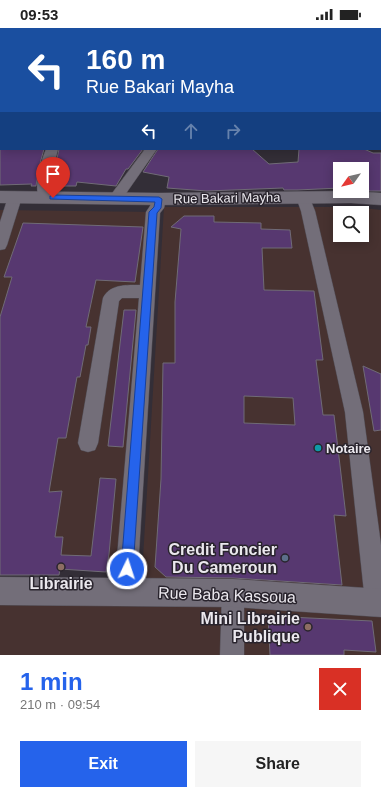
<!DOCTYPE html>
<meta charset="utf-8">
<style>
:root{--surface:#fff;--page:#f6f6f6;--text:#222;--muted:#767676;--accent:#2563eb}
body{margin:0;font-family:Arial,sans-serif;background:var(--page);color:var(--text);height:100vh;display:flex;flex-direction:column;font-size:15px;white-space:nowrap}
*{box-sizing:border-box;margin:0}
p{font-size:13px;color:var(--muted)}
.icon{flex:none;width:22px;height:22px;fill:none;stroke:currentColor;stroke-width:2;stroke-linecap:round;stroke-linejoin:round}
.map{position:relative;height:627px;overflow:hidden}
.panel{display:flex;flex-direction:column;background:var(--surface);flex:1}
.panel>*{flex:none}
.banner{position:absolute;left:0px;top:0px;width:381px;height:122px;box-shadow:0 2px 10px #0003;background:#1a4fa0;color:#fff;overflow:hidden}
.needle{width:26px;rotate:236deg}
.fabs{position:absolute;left:333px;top:134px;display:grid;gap:8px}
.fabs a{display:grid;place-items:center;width:36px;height:36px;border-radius:0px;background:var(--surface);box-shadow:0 2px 10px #0003;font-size:20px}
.pin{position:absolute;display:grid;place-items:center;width:34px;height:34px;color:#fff;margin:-41px -17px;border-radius:50% 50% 50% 0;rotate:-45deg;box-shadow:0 0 4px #0007}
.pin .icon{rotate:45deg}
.me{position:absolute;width:44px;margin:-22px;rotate:4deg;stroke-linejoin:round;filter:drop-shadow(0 0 3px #0008)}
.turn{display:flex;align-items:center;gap:14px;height:84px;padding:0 20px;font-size:18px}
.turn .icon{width:52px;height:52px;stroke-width:2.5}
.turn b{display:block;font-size:28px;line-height:34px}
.lanes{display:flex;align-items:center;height:38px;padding:0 20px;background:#0003;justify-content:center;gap:20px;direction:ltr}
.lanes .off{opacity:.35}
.round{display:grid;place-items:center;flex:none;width:42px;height:42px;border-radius:0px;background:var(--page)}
.summary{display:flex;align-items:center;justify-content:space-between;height:68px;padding:0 20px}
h1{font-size:24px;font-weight:700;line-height:30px;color:var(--accent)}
.cta{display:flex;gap:8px;margin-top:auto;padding:8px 20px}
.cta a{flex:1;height:46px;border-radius:0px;background:var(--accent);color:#fff;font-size:16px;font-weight:700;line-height:46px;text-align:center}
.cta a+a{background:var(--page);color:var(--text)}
.status{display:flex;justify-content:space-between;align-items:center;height:28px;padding:0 20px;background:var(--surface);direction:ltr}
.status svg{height:11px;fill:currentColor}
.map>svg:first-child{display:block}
</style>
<div class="status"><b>09:53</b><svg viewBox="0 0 49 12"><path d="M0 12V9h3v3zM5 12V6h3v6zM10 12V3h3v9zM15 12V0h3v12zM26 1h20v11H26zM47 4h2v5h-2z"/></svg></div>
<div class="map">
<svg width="381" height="627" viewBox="0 0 381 627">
<rect width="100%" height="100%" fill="#332e37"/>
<g fill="#473230" fill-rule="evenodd">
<path d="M164,179h190l27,3v445h-381v-62l141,-1zM340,185h22v22h-22z"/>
<path d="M0,182l153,2 -26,357 -127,-2z"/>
</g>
<g fill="#573870" stroke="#706b76" fill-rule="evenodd">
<path d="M0,121h44l-5,18 -3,19h-5l1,-2 -32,1z"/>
<path d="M59,121h84l-15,20h-2l-10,17 -39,-4 -1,4h-22v-13z"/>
<path d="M158,121h94l17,15 29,-2 1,-13h65l9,4h8v38h-12l-3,-9h-4v-13h-22v19l-43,2h-13l-1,-2 -76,3 -40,-3 2,-11 -26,-5z"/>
<path d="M184,188h30v6l47,1v6l29,1 2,18h-30l2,42 50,1 9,69h-7l7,55h11l12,101 -12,-1 8,70 -109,-7 -67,-1 -11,-10 6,-88 2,-116h12v-61l6,-73 -10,-2zM244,368l49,2 2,27 -51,-2z"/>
<path d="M23,195l120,4 -8,55 -39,-2 -10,47h5l-3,18h-2l-6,32h-3l-11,61h-8l-9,54 13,-1 -7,46h8l-2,18 30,1 9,-78 16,1 -7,75 -3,18 -46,-3 -1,6h-59v-258l12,-40h-8z"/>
<path d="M124,282h12l-13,137 -15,-1z"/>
<path d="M363,338l18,8v56l-7,1z"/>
<path d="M268,588l104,5 4,31 -32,-2v5h-74z"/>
</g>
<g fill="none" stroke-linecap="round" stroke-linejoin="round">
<g stroke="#514d55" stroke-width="1">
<g id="minor">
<path d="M90,0h12l1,1h-12z"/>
<path d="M234,0h10l-11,1z"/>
<path d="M319,0h10l1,1h-10z"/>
<rect x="380" y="35" width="1" height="7"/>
<rect x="0" y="36" width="1" height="6"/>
<rect x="380" y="99" width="1" height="8"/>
<path d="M46,121h12l-6,24v24l-2,3 -5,2 -5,-2c-7,-12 1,-39 6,-51z"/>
<path d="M145,121h12l-37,53 -5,2 -5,-2 -2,-3 2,-3z"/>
<path d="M15,164l5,2 2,3 -15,48 -2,4 -5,1v-28l8,-25 2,-3z"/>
<path d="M303,164l5,2 7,17 48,201 18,133v67l-4,2 -8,-4 -4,-8 -20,-190 -44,-201 -5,-14 2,-3z"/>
<path d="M159,166l5,2 2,3 -2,9 -4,5 -22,356 3,24 -3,8 -8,3 -8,-3 -3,-8 -3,-24 23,-271h-17l-3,3 -21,142 -3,7 -7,2 -7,-2 -3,-7 25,-145c7,-14 23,-13 37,-13l6,-73 4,-6 4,-10z"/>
<path d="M233,554l8,3 3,8v62h-24l2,-62 3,-8z"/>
</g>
</g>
<g stroke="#514d55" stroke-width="1">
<g id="tertiary">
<path d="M0,163l159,2 192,-2 30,2v12l-30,-2 -192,2 -159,-2z"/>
<path d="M0,549l233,2 148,10v28l-148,-10 -233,-2z"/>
</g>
</g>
<use href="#minor" fill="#736e79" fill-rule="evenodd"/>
<use href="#tertiary" fill="#736e79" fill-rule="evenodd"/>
</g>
<path fill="#2563eb" stroke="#184099" d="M53,167l106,2 3,2 -1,9 -4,5 -24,356 -2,4 -4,2 -5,-2 -1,-4 28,-357 5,-5 1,-5 -105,-3v-3z"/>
<circle fill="#0f9aa8" stroke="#29242d" stroke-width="1.5" cx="318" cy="420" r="4"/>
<circle fill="#5c6f8a" stroke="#29242d" stroke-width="1.5" cx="285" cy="530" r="4"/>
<g fill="#8d6e63" stroke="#29242d" stroke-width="1.5">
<circle cx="61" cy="539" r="4"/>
<circle cx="308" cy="599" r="4"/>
</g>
<g text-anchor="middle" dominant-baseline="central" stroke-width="3" stroke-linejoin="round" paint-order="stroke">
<g font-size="13" fill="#ebe8ee" stroke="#29242d">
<text transform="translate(227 170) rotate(-1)">Rue Bakari Mayha</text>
</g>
<g font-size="13" font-weight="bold" fill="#ebe8ee" stroke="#29242d" text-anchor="start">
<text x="326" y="420">Notaire</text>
</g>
<g font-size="16" font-weight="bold" fill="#ebe8ee" stroke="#29242d" text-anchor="end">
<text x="277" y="521">Credit Foncier<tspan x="277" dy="18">Du Cameroun</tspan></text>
<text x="61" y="555" text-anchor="middle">Librairie</text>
<text x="300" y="590">Mini Librairie<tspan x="300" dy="18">Publique</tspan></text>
</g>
<g font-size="16" fill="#ebe8ee" stroke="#29242d">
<text transform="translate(227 567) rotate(2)">Rue Baba Kassoua</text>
</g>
</g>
</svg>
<div class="fabs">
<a><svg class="needle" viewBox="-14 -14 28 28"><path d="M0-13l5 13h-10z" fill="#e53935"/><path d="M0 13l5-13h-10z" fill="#767676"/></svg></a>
<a><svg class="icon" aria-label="search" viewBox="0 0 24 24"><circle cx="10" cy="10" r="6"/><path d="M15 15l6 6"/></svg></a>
</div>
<div class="pin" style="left:53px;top:170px;background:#d93025"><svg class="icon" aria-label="arrive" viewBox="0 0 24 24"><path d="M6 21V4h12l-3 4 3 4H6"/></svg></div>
<svg class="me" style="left:127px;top:541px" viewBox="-20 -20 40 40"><circle r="17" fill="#2563eb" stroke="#fff" stroke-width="3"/><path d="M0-11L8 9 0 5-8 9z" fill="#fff"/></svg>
<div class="banner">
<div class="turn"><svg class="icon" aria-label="left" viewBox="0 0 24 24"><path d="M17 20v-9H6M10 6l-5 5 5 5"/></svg><div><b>160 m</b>Rue Bakari Mayha</div></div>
<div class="lanes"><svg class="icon" aria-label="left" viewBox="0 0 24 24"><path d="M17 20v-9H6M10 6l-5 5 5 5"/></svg><svg class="icon off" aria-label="ahead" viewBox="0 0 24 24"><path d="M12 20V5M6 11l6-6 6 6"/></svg><svg class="icon off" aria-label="right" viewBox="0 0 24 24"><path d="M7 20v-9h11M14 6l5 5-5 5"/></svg></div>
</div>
</div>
<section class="panel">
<div class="summary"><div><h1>1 min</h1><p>210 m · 09:54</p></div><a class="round" style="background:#d93025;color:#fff"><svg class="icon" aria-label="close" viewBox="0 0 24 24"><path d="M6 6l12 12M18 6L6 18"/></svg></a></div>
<div class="cta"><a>Exit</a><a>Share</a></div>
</section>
